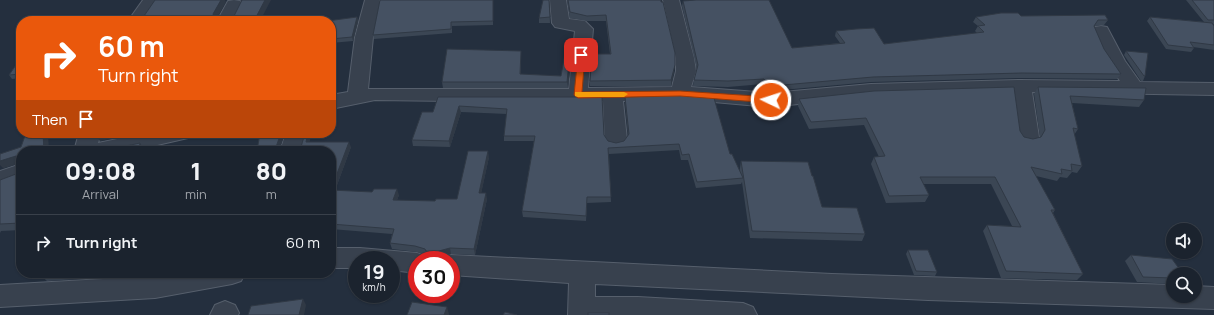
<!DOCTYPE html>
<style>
:root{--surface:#1b232e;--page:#242b36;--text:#f1f3f6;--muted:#a0a4aa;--line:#39404a}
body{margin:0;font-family:Manrope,sans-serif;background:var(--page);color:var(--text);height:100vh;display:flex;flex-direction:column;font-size:15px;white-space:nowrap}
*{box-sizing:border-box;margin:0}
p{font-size:13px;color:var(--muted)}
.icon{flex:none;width:22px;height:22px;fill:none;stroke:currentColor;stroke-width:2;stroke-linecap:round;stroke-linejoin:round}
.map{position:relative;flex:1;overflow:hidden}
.side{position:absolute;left:16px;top:146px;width:320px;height:132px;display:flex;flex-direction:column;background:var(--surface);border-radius:16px;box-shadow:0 1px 3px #0004,0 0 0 1px var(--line)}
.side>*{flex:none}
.hud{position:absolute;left:16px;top:16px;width:320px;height:122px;border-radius:16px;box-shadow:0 1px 3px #0004,0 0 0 1px var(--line);background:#ea580c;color:#fff;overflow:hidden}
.controls{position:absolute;left:1166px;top:223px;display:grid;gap:8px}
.controls a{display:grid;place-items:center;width:36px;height:36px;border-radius:50%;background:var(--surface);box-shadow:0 1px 3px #0004,0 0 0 1px var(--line);font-size:20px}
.speed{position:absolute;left:348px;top:251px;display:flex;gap:8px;font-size:20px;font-weight:700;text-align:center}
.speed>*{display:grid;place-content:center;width:52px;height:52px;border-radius:50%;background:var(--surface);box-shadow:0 1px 3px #0004,0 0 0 1px var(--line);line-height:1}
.speed small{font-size:10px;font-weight:400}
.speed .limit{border:6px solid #d22;background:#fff;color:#111}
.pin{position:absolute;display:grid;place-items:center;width:34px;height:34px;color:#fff;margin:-17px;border-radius:8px;box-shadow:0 2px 6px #0006}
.me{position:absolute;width:44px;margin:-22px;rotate:274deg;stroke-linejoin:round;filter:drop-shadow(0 0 3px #0008)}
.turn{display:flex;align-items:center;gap:14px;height:84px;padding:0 16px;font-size:18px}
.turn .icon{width:52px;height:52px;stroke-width:2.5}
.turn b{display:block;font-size:28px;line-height:34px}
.then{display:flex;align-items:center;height:38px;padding:0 16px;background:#0003;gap:8px;font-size:15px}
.eta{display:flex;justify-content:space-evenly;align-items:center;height:68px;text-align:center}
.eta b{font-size:24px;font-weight:800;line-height:28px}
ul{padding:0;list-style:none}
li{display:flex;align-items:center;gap:12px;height:56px;padding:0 16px;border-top:1px solid var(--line)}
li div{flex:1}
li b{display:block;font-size:15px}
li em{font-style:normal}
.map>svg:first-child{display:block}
</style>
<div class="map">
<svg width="1214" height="315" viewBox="0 0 1214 315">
<rect width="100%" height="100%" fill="#242f3e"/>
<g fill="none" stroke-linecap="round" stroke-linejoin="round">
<g stroke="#565f6c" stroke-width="2">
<g id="minor">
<path d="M143,0h17l-14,21h-18z"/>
<path d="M234,0l6,1 3,4 -8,16h-18l11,-20z"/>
<path d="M365,0h14l1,2 -7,35 -5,52h201l6,-58 -20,-4 -3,-4 -2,-23h16l3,19 16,2 8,8 -5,59 84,-1 4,-16v-13l-13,-58h16l15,58 2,13 -5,16 80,6 100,-9 148,-4 101,1 -18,-27 -10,-23 3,-4 6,-1 6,1 18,34 15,21 74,1v12l-182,-3 7,45 -3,5 -8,2 -8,-2 -3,-5 -5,-45 -141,4 -100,11 -91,-8 -57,2 4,39 -3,5 -8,2 -8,-2 -3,-5 -2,-39 -71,1 -157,-2 -44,9v-14l17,-3 7,-55z"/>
<path d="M79,133h22l-3,10 48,-10h46l-4,5 -57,13h-57z"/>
<path d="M286,133h22l-6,18h-22z"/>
<path d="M21,164v16l-21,7v-16z"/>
<path d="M331,248h29l57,5 9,3 2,4h-11v13l-26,-3v-10h-34v8h-26z"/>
<path d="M451,255l381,19 341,11v11h22v-10l19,1v22l-286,-9 -333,-16v13h43l105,6 10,4 4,8h-189l1,-32 -118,-8v-15h-10l1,-2z"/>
<path d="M172,273h73l-4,8 -9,3 -77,14 -155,9v-22l155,-9z"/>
<path d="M225,301l10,4 4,8 -1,2h-28l5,-10z"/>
</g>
</g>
<use href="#minor" fill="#38414e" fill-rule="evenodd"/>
</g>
<g fill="#3b4654">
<path d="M493,0v25l-41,1v7l-78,6 -1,-4z"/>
<path d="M549,0l1,23h-11v-5z"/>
<path d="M567,0h94l13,71 -3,15h-81v-5l20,-27 -4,-33h-19l-17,-3z"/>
<path d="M1186,0h28v24h-1l1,2v24l-21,-3 1,1 -3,4 -25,-3 -19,-28 3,-4 54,5z"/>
<path d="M683,1l109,47 48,-5 -5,-7 1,-5 48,13 93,-11 -2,-2 3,-5 -5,-4 3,-5 45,-1 87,4 -4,5 -9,1 -1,1 10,22 17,25 -4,5 -98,-1 -148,4 -100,9h-5l-3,-7 -35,3 -35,-1 1,-6 3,-11 -15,-63z"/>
<path d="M357,17l1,4 -5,20 -22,2v-22z"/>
<path d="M521,51v23l40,2 9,-23 1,5 -3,30h-125l-1,-6z"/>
<path d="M1126,51l19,25 -2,5h-2l-17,-26z"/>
<path d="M21,58v20l-9,1 -3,-4z"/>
<path d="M1038,87l106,13 -5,7 -67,-4 6,26 -4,6 8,31 -5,7 -5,-1 -5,6 -7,-1 -3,4 -21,-5 19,34 -2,3 30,61 -6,6 -76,-2 -18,-47 4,-6 25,1 -21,-42h-68l6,11 -4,7 -39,1 -15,-39 3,-7h5l-15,-32 -55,4 -11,-23 1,-7 221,32 4,6 9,2 7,-2 -6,-43z"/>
<path d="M438,97h164l2,38 4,6 8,2 8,-2 4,-6 -3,-33v-5l105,57 10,19v-5l1,-7 71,15 10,31 43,27 -3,7 -112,-3 -8,-56 -1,2 -45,4 -8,-28h-7l-2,-10 -70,4 2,48 -24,1 -1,18 -63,-4 -1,-6 12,-70h-30v-5l3,-22 -46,-2 -11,35 -37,-1 -1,-6 21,-28z"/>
<path d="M260,133h25l-5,14h21l4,-14h7l-3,9 42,5 -14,38h-6v-34h-74z"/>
<path d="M21,147v83l-20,1 -1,2v-53l16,-6v-10l-13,4z"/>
<path d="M489,157l-8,36 6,6 -12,56 -24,-1 -15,4 -8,-1 -2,-2 -9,-3 -25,-3 -2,-6 2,-9 -61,-5v-39l68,5 -2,5 38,1 22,-2z"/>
<path d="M908,250l29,22 -2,4 -21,-1 -8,-21z"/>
<path d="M1131,255l42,19v10l-36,-2 -12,-21z"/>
<path d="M40,273h41l-3,6 -31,2 -8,-7z"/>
</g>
<g fill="#303945">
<path d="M221,0h4l1,2 -10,18 -3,-6z"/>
<path d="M265,0h6l-11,21h-6z"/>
<path d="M357,17l1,4 -5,20 -1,-4z"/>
<path d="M521,51v29l-1,-6z"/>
<path d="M570,53l1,5 -3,30 -1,-6z"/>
<path d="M675,65l-1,6 -3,15v-6z"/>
<path d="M459,106l2,6 -11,35 -1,-6z"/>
<path d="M43,133h5l1,18h-5z"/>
<path d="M117,133h23l-40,8 -3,-4z"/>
<path d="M281,133h4l-6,18 -3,-4z"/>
<path d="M308,133h4l-4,14 -2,-5z"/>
<path d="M349,142l2,5 -14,38 -2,-6z"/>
<path d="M140,143l4,7v1h-16z"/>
<path d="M488,151l1,6 -9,42 -1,-6z"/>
<path d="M16,156l5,7 -18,5 -3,-3v-4z"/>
<path d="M397,189l2,6 -4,11 -2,-6z"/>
<path d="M486,193l1,6 -12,56 -1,-6z"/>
<path d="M450,248l1,6 -15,4 -1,-6z"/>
<path d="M73,273h8l-3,6z"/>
<path d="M303,299l3,6 -2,10h-5z"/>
<path d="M447,307l2,7v1h-5z"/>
</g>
<g fill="#455162" stroke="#303945">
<path d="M155,0h66l-8,14 1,3 20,-1 8,-16h23l-11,21h-119l2,-4 7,-1z"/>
<path d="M380,0h113v21l-42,1v7l-78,6z"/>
<path d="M543,0h6l1,17 -11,1z"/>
<path d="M568,0h93v2h2l12,51v12l-4,15 -81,1 2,-27h19l-5,-39 -19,1 -17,-4z"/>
<path d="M696,0h73l23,48 53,-5 -9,-12 20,-2 18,-1 10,16 100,-12 -6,-6 7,-1 -9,-8 25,-4h17l3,3 84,-1 3,5h-10l-4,6 10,23 17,25 -99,-1 -149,4 -101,9h-5l-3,-7 -36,2 -34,-1 4,-15 -15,-64z"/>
<path d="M1192,0h22v20h-6z"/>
<path d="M357,17l-5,20 -21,2v-18h-4z"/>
<path d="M1150,17l62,6 2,3v19l-24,-3 4,6 -26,-3z"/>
<path d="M286,20v1h-11z"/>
<path d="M447,49l74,2 -1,23 41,2 4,-23h5l-3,29h-125z"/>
<path d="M1126,51l22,2 -3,23h-1z"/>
<path d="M21,58v16l-12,1z"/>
<path d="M1014,87l6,44 4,6 9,2 8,-2 4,-7 -7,-43 108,1 -2,12 -74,-4 8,33 -5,-1 9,38 -11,-2 1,7 -11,-2 1,5 -31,-7 24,43h-4l32,64 -77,-3 -19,-46 34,2 -26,-50h-75l9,18 -40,1 -15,-39 11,-1 -19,-38 -55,4 -12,-23 75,-8z"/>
<path d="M681,95l33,3 16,56h2l11,24 -46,4 -8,-28 -7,1 -3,-11 -71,4 3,49h-24l-1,19 -64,-5 13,-75h-31l3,-27 -48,-3 -10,35 -37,-1 10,-28h11l5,-15h164l2,38 4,6 8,2 8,-2 5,-7 -4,-37z"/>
<path d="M26,133h17l1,18h-23v72l-21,1v-44l16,-6v-18l-16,5v-7l21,-7z"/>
<path d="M98,133h19l-20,4z"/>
<path d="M260,133h21l-5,14h25l4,-14h3l-2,9h43l-14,37h-4v-28h-74z"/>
<path d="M140,143l-1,6 -11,2h-40l2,-5h36z"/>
<path d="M468,151h20l-9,42h7l-12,56 -24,-1 -15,4 -9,-1 -1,-2 -10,-3 -25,-3 4,-14 -63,-5v-34l41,2 2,-3h23l-4,11 42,1 1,-2h21z"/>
<path d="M741,161l67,1 4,14h1l9,31 35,1 8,26 -113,-3z"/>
<path d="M908,250h20l9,22 -21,-1z"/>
<path d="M1131,255l41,4 11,15h-10v4l-30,-1z"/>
<path d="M303,299l-4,16h-51l3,-9z"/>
<path d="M412,302l35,5 -3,8h-37z"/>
<path d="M505,312l12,3h-14z"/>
<rect x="588" y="313" width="21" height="2"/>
</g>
<path fill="#ea580c" stroke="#983908" d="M581,53l4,2 -3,37 98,-1 91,6 4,3 -4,3 -91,-7 -102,2 -4,-3 4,-40z"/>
<path fill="#f59e0b" d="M575,92h49l4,2 -4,3h-46l-3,-1z"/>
</svg>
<div class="controls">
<a><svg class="icon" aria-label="sound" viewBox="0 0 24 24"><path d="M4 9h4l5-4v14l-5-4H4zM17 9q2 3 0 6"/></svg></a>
<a><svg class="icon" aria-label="search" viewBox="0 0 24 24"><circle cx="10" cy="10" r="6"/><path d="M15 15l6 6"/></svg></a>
</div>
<div class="speed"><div>19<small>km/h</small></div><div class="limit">30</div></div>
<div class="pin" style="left:581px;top:55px;background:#d93025"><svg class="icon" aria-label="arrive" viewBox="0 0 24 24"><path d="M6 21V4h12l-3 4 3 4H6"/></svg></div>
<svg class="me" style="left:771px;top:100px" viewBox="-20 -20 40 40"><circle r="17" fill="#ea580c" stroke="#fff" stroke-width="3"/><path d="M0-11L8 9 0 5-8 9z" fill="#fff"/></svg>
<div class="hud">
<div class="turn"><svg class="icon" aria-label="right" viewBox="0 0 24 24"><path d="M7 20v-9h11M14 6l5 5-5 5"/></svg><div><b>60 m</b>Turn right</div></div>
<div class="then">Then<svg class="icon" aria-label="arrive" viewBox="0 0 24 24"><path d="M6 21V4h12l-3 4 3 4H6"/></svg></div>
</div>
<section class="side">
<div class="eta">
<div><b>09:08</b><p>Arrival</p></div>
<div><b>1</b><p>min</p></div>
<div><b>80</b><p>m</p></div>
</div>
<ul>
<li><svg class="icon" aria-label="right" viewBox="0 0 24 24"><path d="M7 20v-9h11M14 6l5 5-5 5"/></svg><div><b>Turn right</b></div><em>60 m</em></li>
</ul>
</section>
</div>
